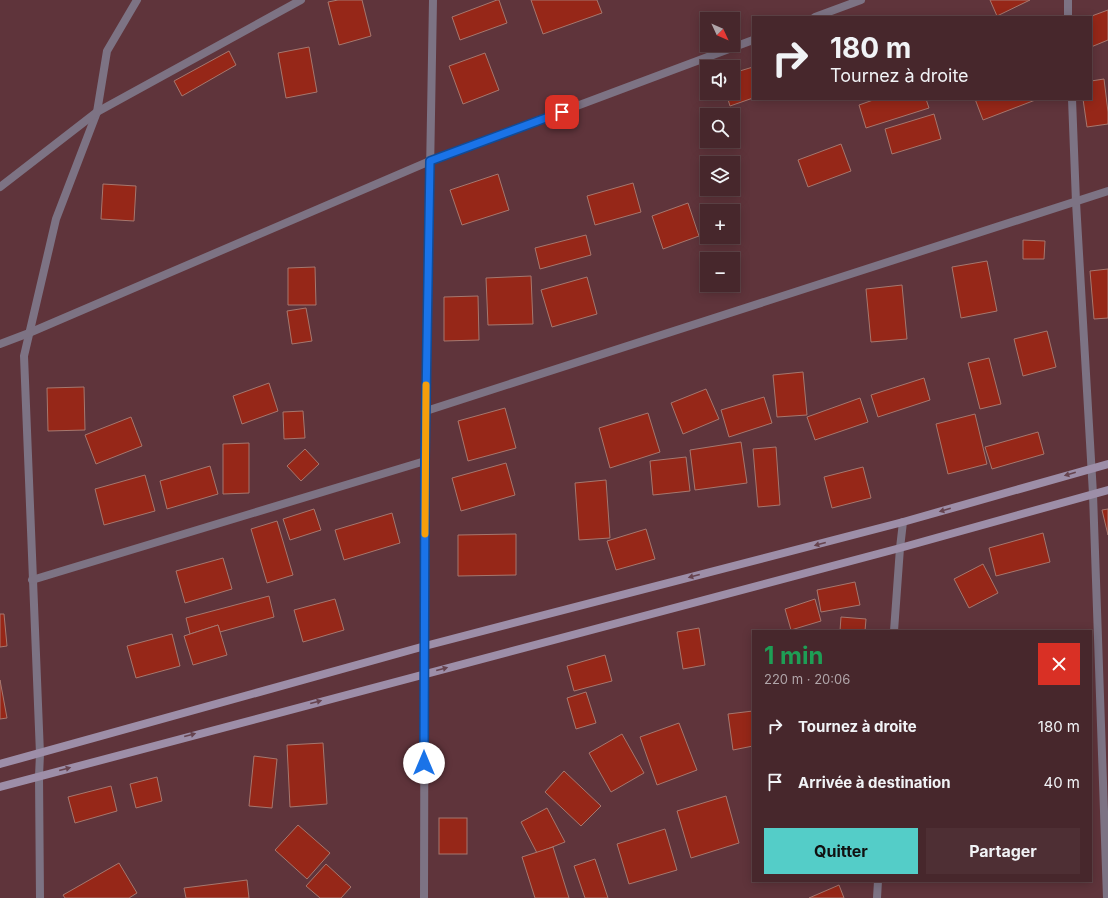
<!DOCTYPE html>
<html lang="fr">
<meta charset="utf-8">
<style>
:root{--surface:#47272c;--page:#4e2f34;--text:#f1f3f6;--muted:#b0a5a9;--line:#5f4448;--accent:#54cdc8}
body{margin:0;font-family:Inter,sans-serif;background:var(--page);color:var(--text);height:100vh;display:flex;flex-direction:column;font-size:15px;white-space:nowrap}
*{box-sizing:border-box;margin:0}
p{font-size:13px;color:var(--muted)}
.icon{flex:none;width:22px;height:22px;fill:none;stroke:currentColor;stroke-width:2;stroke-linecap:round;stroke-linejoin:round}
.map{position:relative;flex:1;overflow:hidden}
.sheet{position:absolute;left:752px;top:630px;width:340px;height:252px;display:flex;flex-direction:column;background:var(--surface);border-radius:0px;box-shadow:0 2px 10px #0003,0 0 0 1px var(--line)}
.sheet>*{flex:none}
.guide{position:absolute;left:752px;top:16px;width:340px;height:84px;border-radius:0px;box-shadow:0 2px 10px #0003,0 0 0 1px var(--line);background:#47272c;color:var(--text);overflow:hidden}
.needle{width:26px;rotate:134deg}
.controls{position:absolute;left:700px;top:12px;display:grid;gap:8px}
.controls a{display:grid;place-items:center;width:40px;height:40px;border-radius:0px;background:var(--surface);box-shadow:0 2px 10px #0003,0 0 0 1px var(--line);font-size:20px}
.pin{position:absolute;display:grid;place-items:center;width:34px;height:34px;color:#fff;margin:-17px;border-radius:8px;box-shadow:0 2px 6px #0006}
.me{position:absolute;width:44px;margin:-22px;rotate:0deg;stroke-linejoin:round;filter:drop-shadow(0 0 3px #0008)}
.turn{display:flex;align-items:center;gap:14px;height:84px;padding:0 12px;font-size:18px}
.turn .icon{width:52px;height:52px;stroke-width:2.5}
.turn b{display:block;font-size:28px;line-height:34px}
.round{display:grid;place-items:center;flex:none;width:42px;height:42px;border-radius:0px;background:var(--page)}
.headline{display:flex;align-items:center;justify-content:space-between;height:68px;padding:0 12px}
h1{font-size:24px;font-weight:700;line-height:30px;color:#1e9e55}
.action{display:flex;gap:8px;margin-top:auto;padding:8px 12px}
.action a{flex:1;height:46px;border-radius:0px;background:var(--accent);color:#111;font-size:16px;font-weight:700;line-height:46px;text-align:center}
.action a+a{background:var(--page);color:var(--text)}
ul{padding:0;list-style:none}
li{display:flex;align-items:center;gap:12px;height:56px;padding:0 12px}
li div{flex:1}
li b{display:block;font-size:15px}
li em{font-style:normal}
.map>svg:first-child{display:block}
</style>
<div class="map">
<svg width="1108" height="898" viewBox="0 0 1108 898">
<rect width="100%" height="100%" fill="#5f343b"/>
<g fill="#962718" stroke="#a6776e">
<path d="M338,0h24l9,36 -32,9 -11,-43z"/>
<path d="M497,0h2l8,23 -47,17 -8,-23z"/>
<path d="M531,0h66l5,13 -59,21z"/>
<path d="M990,0h40l-33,16z"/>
<path d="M1108,10v30l-17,7v-30h-2z"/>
<path d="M309,47l8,45 -31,6 -8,-45z"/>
<path d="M229,51l7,14 -54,31 -8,-15z"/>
<path d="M485,53l14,37 -36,14 -14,-38z"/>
<path d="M753,67v31l-23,8 -4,-13h7v-20z"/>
<path d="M1104,79l4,33v12l-21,3 -4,-28h8v-18z"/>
<path d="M876,99h50l3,9 -63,20 -7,-23z"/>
<path d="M975,99h63l-55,21z"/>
<path d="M934,114l7,25 -49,15 -7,-25z"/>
<path d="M841,144l10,27 -43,16 -10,-27z"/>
<path d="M498,174l11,36 -47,15 -12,-35z"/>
<path d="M633,183l8,29 -46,13 -8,-29z"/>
<path d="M103,184l33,2 -2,35 -33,-2z"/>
<path d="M688,203l11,33 -36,13 -11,-33z"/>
<path d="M586,235l5,20 -51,14 -5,-21z"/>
<path d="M1023,240l22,1 -1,18h-21z"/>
<path d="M987,261l10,50 -36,7 -9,-51z"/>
<path d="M315,267l1,38h-28v-37z"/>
<path d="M1108,269v49l-14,1 -4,-48z"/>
<path d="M531,276l2,48 -45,1 -2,-47z"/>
<path d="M587,277l10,37 -45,13 -11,-37z"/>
<path d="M902,285l5,54 -36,3 -5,-53z"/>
<path d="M478,296l1,44 -35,1v-44z"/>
<path d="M306,308l6,33 -20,3 -5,-33z"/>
<path d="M1047,331l9,36 -33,9 -9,-37z"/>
<path d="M989,358l12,46 -21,5 -12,-46z"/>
<path d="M803,372l4,43 -30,2 -4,-42z"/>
<path d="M924,378l6,22 -52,17 -7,-22z"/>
<path d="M269,383l9,28 -36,13 -9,-28z"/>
<path d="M84,387l1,43 -37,1 -1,-43z"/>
<path d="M706,389l13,30 -36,15 -12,-31z"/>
<path d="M764,397l8,26 -43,14 -8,-27z"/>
<path d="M860,398l8,24 -53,18 -8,-23z"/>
<path d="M505,408l11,40 -48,13 -10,-40z"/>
<path d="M303,411l2,27 -21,1 -1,-27z"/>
<path d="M648,413l12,39 -50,16 -11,-40z"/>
<path d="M975,414l12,50 -39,10 -12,-50z"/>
<path d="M131,417l11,29 -46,18 -11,-29z"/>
<path d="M1038,432l6,22 -52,15 -7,-22z"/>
<path d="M741,442l6,41 -52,7 -5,-40z"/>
<path d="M249,443v50l-26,1v-50z"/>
<path d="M776,447l4,58 -22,2 -5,-58z"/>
<path d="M305,449l14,15 -18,17 -14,-15z"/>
<path d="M686,457l4,34 -37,4 -3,-34z"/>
<path d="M506,463l9,32 -54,16 -9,-33z"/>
<path d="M210,466l8,28 -51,15 -7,-28z"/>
<path d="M863,467l8,31 -39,10 -8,-31z"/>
<path d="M145,475l10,36 -51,14 -9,-36z"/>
<path d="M606,480l4,58 -31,2 -4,-57z"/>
<path d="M314,509l7,21 -31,10 -7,-21z"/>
<path d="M1108,509v26l-6,-25z"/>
<path d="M392,513l8,30 -56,17 -9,-30z"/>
<path d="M277,521l16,54 -26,8 -16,-54z"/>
<path d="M646,529l9,30 -39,11 -9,-29z"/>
<path d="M1043,533l7,29 -54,14 -7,-28z"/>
<path d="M516,534v41l-58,1v-41z"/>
<path d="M223,558l9,31 -47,14 -9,-32z"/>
<path d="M983,564l15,29 -29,15 -15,-29z"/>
<path d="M855,582l5,23 -39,7 -4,-22z"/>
<path d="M269,596l5,21 -54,15 -2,-7 -28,9 -4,-16z"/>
<path d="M335,599l9,31 -41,12 -9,-32z"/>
<path d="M815,599l6,22 -30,9 -6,-21z"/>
<path d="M0,614h4l3,32 -7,1z"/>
<path d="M841,617l25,2 -1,12h-25z"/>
<path d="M218,625l9,30 -34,10 -9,-29z"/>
<path d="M699,628l6,37 -22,4 -6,-37z"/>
<path d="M172,634l8,32 -44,12 -9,-32z"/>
<path d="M605,655l7,26 -38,10 -7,-25z"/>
<path d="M0,680l7,38 -7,1z"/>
<path d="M586,692l10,31 -20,6 -9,-31z"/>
<path d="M753,711v35l-20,4 -5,-36z"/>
<path d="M679,723l18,47 -40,15 -17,-48z"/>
<path d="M622,734l22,39 -33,19 -22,-39z"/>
<path d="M323,743l4,61 -37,3 -3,-62z"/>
<path d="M254,756l23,3 -5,49 -23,-2z"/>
<path d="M564,771l37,35 -20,20 -36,-34z"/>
<path d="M157,777l5,24 -26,7 -6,-24z"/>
<path d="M111,786l6,25 -42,12 -7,-26z"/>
<path d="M726,796l13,47 -48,15 -14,-47z"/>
<path d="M547,808l18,34 -28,11 -16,-31z"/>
<rect x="439" y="818" width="28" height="36"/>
<path d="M298,825l32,28 -23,26 -32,-29z"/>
<path d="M665,829l12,41 -48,14 -12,-40z"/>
<path d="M553,847l16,51h-34l-13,-41z"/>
<path d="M595,859l13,39h-23l-11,-32z"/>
<path d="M119,863l18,30 -8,5h-64l-2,-3z"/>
<path d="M326,864l25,23 -10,11h-21l-14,-12z"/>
<path d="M247,880l2,18h-63l-2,-10z"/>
<path d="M839,885l5,13h-35z"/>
</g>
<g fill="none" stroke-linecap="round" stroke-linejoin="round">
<path stroke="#7d7384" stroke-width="8" d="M39,776l1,-22 -16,-398 32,-137 41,-107 10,-61 30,-51"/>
<g stroke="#7d7384" stroke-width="8">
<path d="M1068,0v17"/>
<path d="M815,17l46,-17"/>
<path d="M1072,99l4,103 17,292 14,404"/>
<path d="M0,187l97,-75 204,-112"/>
<path d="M0,344l29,-11 401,-172 323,-121"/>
<path d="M426,411l682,-220"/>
<path d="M32,580l393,-119"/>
<path d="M894,631l6,-83 3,-26"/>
<path d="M39,776l1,122"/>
<path d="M424,898l1,-437 8,-461"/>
<path d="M877,898l1,-17"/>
</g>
<g stroke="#9d8ea8" stroke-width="8">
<path d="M0,764l425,-118 478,-124 205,-58"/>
<path d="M0,787l900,-239 208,-58"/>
</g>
</g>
<defs><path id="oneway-solid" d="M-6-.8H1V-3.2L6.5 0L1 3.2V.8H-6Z"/></defs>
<g fill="#66434e">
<use href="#oneway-solid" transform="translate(1070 474) rotate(164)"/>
<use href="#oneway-solid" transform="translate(945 510) rotate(164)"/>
<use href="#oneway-solid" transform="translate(820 544) rotate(165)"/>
<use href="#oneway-solid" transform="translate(694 576) rotate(165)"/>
<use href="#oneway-solid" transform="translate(442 669) rotate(-15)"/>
<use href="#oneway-solid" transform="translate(316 702) rotate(-15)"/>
<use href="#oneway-solid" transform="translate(190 735) rotate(-15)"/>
<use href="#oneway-solid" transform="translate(65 769) rotate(-15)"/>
</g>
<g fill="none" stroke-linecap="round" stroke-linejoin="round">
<g stroke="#114b97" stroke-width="10">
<path id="route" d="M424,763l1,-302 5,-300 132,-49"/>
</g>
<use href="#route" stroke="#1a73e8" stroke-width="7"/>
<path stroke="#f59e0b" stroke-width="7" d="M425,534l1,-149"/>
</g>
</svg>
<div class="controls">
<a><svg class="needle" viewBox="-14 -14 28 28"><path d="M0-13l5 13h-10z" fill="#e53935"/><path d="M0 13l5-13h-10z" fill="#b0a5a9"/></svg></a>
<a><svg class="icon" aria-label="sound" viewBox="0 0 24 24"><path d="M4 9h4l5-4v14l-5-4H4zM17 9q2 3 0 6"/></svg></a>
<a><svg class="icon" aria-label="search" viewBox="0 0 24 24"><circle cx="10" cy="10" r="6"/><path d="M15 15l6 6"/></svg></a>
<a><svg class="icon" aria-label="layers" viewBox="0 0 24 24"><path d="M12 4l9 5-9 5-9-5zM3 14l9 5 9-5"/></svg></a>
<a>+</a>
<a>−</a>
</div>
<div class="pin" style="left:562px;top:112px;background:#d93025"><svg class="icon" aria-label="arrive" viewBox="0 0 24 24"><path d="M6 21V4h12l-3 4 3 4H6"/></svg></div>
<svg class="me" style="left:424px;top:763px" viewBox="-20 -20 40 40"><circle r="19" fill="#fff"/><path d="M0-13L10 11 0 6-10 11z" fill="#1a73e8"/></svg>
<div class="guide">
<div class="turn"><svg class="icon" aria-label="right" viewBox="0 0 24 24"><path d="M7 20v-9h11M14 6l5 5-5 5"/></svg><div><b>180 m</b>Tournez à droite</div></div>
</div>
<section class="sheet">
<div class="headline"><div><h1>1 min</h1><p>220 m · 20:06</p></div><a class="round" style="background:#d93025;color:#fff"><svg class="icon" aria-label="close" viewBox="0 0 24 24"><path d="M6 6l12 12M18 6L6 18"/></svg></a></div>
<ul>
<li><svg class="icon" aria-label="right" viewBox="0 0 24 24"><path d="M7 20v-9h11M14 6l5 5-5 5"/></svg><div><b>Tournez à droite</b></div><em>180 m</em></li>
<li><svg class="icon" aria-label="arrive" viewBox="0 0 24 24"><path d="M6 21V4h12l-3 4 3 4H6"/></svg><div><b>Arrivée à destination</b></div><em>40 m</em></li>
</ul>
<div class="action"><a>Quitter</a><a>Partager</a></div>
</section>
</div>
